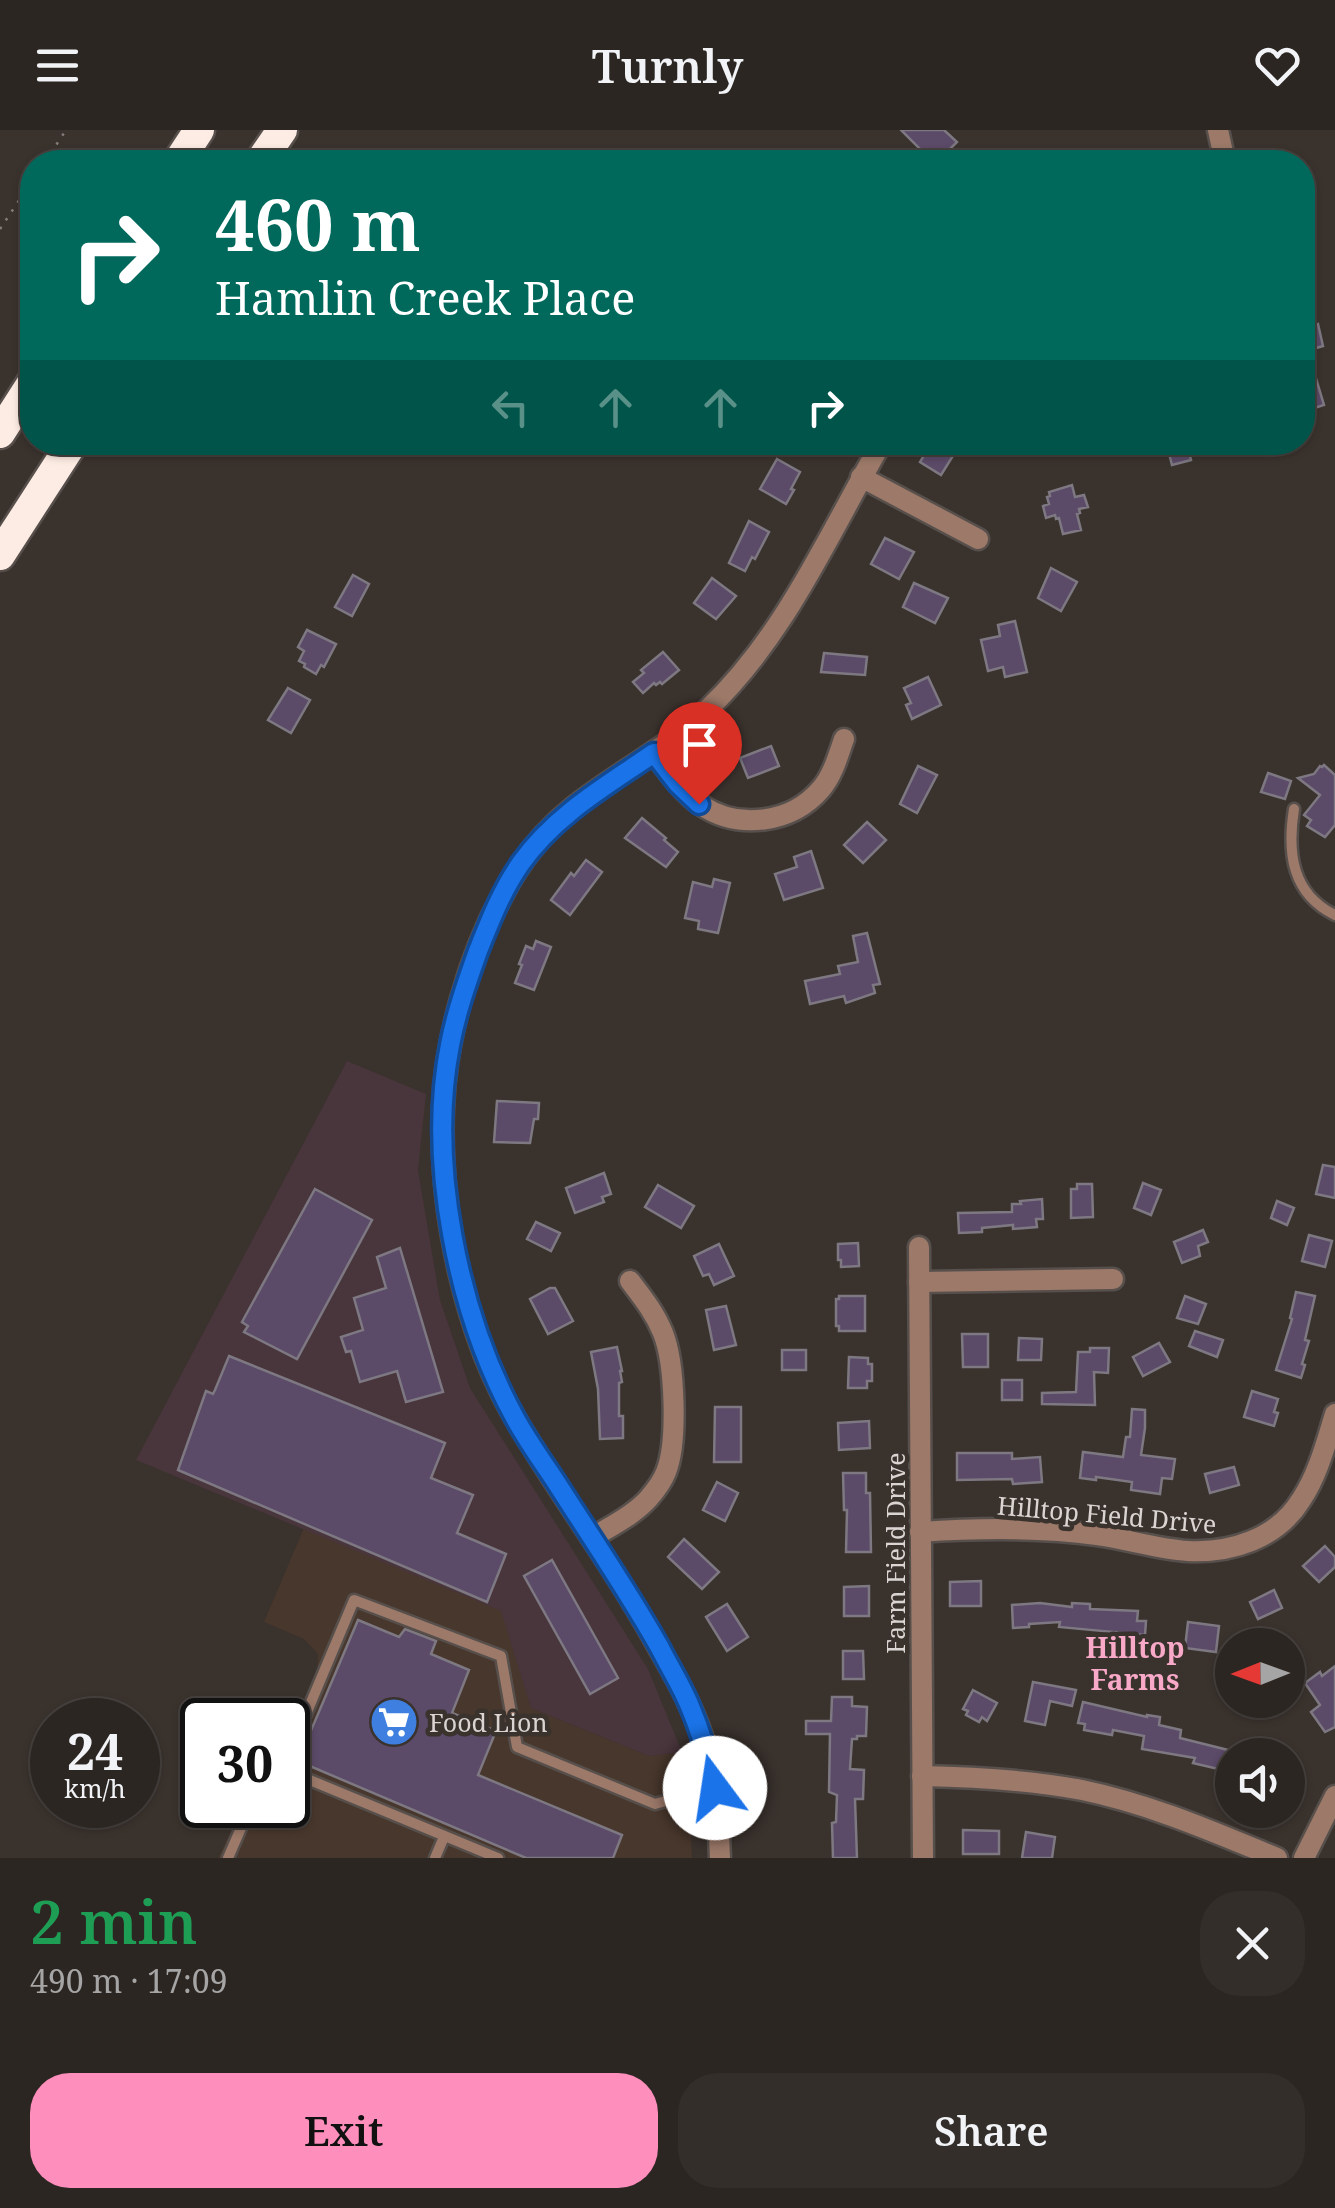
<!DOCTYPE html>
<meta charset="utf-8">
<style>
:root{--surface:#2c2622;--page:#342e2a;--text:#f1f3f6;--muted:#a6a5a5;--line:#484340;--accent:#fe8ebc}
body{margin:0;font-family:"Noto Serif",serif;background:var(--page);color:var(--text);height:100vh;display:flex;flex-direction:column;font-size:38px;white-space:nowrap}
*{box-sizing:border-box;margin:0}
p{font-size:32px;color:var(--muted)}
.icon{flex:none;width:55px;height:55px;fill:none;stroke:currentColor;stroke-width:2;stroke-linecap:round;stroke-linejoin:round}
.map{position:relative;height:1728px;overflow:hidden}
.side{display:flex;flex-direction:column;background:var(--surface);flex:1}
.side>*{flex:none}
.banner{position:absolute;left:20px;top:20px;width:1295px;height:305px;border-radius:40px;box-shadow:0 2px 8px #0004,0 0 0 2px var(--line);background:#00695c;color:#fff;overflow:hidden}
.needle{width:65px;rotate:269deg}
.fabs{position:absolute;left:1215px;top:1498px;display:grid;gap:20px}
.fabs a{display:grid;place-items:center;width:90px;height:90px;border-radius:50%;background:var(--surface);box-shadow:0 2px 8px #0004,0 0 0 2px var(--line);font-size:50px}
.speed{position:absolute;left:30px;top:1568px;display:flex;gap:20px;font-size:50px;font-weight:700;text-align:center}
.speed>*{display:grid;place-content:center;width:130px;height:130px;border-radius:50%;background:var(--surface);box-shadow:0 2px 8px #0004,0 0 0 2px var(--line);line-height:1}
.speed small{font-size:25px;font-weight:400}
.speed .limit{border:5px solid #111;border-radius:15px;background:#fff;color:#111}
.pin{position:absolute;display:grid;place-items:center;width:85px;height:85px;color:#fff;margin:-102px -42px;border-radius:50% 50% 50% 0;rotate:-45deg;box-shadow:0 0 10px #0007}
.pin .icon{rotate:45deg}
.me{position:absolute;width:110px;margin:-55px;rotate:346deg;stroke-linejoin:round;filter:drop-shadow(0 0 8px #0008)}
.turn{display:flex;align-items:center;gap:35px;height:210px;padding:0 30px;font-size:45px}
.turn .icon{width:130px;height:130px;stroke-width:2.5}
.turn b{display:block;font-size:70px;line-height:85px}
.lanes{display:flex;align-items:center;height:95px;padding:0 30px;background:#0003;justify-content:center;gap:50px;direction:ltr}
.lanes .off{opacity:.35}
.round{display:grid;place-items:center;flex:none;width:105px;height:105px;border-radius:40px;background:var(--page)}
.head{display:flex;align-items:center;justify-content:space-between;height:170px;padding:0 30px}
h1{font-size:60px;font-weight:600;line-height:75px;color:#1e9e55}
.action{display:flex;gap:20px;margin-top:auto;padding:20px 30px}
.action a{flex:1;height:115px;border-radius:40px;background:var(--accent);color:#111;font-size:40px;font-weight:600;line-height:115px;text-align:center}
.action a+a{background:var(--page);color:var(--text)}
header{display:flex;justify-content:space-between;align-items:center;height:130px;padding:0 30px;background:var(--surface);font-size:45px;font-weight:600}
.map>svg:first-child{display:block}
</style>
<header><svg class="icon" aria-label="menu" viewBox="0 0 24 24"><path d="M4 6h16M4 12h16M4 18h16"/></svg>Turnly<svg class="icon" aria-label="heart" viewBox="0 0 24 24"><path d="M12 20l-8-8c-3-5 5-10 8-4 3-6 11-1 8 4z"/></svg></header>
<div class="map">
<svg width="1335" height="1728" viewBox="0 0 1335 1728">
<rect width="100%" height="100%" fill="#3a322d"/>
<path fill="#48372c" d="M304,1398l198,83 29,97 118,48 33,-4 7,33 3,73h-474l25,-53h45v-64l29,-68 1,-19 -14,-15 -40,-17z"/>
<path fill="#49353c" d="M347,931l79,33 -8,76 22,130 30,88 178,281 34,83 -33,4 -118,-48 -30,-97 -365,-151z"/>
<g fill="#5b4a68" stroke="#7d7881" stroke-width="2.5">
<path d="M901,0h43l13,12 -20,20h-4z"/>
<path d="M1302,160h4l10,35 2,-1 5,22 -21,6z"/>
<path d="M1315,245l9,30 -22,7v-33z"/>
<path d="M932,312h26l-4,7 2,2 -15,24 -21,-13z"/>
<path d="M1166,312h21l4,18 -19,5z"/>
<path d="M777,329l23,13 -9,17 3,1 -8,14 -26,-15z"/>
<path d="M1072,355l3,12 9,-2 4,12 -9,2 1,4 -3,1 4,16 -18,4 -4,-16 -3,1 -1,-4 -9,3 -3,-12 6,-2 -2,-7 3,-1 -1,-4z"/>
<path d="M749,391l20,11 -14,27 -3,-2 -7,14 -16,-8z"/>
<path d="M885,408l29,14 -15,27 -28,-15z"/>
<path d="M1051,438l26,14 -16,29 -23,-13z"/>
<path d="M353,445l16,9 -17,32 -17,-9z"/>
<path d="M712,448l24,18 -20,23 -22,-16z"/>
<path d="M914,453l34,15 -13,25 -32,-16z"/>
<path d="M1015,491l12,51 -22,5 -2,-10 -15,4 -7,-31 19,-4 -2,-11z"/>
<path d="M307,500l29,14 -12,23 -3,-2 -5,9 -12,-7 1,-3 -6,-3 5,-10 -6,-4z"/>
<path d="M663,522l16,18 -17,14 -2,-2 -4,3 -2,-2 -11,10 -10,-11 11,-9 -3,-3z"/>
<path d="M824,523l43,4 -2,18 -44,-3z"/>
<path d="M928,547l13,28 -29,14 -6,-14 5,-2 -7,-15z"/>
<path d="M288,558l22,12 -19,33 -23,-13z"/>
<path d="M771,616l8,20 -31,12 -8,-20z"/>
<path d="M1324,635l11,10v50l-10,12 -18,-11 4,-6 -7,-5 16,-20 -22,-17 16,-4 6,-8 2,1z"/>
<path d="M918,636l19,9 -20,38 -17,-9z"/>
<path d="M1268,643l23,8 -6,18 -24,-7z"/>
<path d="M642,688l24,20 -2,2 14,12 -12,15 -41,-29z"/>
<path d="M867,692l19,18 -23,23 -19,-18z"/>
<path d="M811,721l12,37 -39,12 -9,-26 22,-7 -3,-10z"/>
<path d="M586,730l16,12 -32,43 -19,-15 20,-27 3,3z"/>
<path d="M714,749l16,4 -12,50 -20,-4 1,-8 -14,-3 8,-36 19,5z"/>
<path d="M867,803l13,51 -7,1 2,8 -29,10 -2,-7 -34,8 -5,-23 35,-7 -2,-8 20,-4 -5,-26z"/>
<path d="M536,811l15,6 -17,43 -19,-7 7,-18 -3,-1 7,-18 7,3z"/>
<path d="M497,971l42,2 -1,16h-4l-4,24 -36,-1z"/>
<path d="M1323,1035l12,2v31l-19,-4z"/>
<path d="M604,1043l7,21 -9,3 2,5 -29,11 -9,-25z"/>
<path d="M1143,1053l18,7 -10,25 -17,-7z"/>
<path d="M1077,1054h15l1,33 -22,1v-29h6z"/>
<path d="M658,1055l36,21 -13,22 -36,-21z"/>
<path d="M315,1059l57,31 -75,139 -53,-27 4,-6 -6,-4z"/>
<path d="M1042,1069l1,20h-7l1,8 -24,2v-4l-31,3v4l-23,1 -1,-20 54,-1v-8h9l-1,-3z"/>
<path d="M1277,1071l17,7 -7,17 -16,-7z"/>
<path d="M536,1092l24,11 -9,18 -24,-12z"/>
<path d="M1203,1100l5,12 -10,4 2,10 -18,7 -8,-21z"/>
<path d="M1309,1105l23,6 -7,26 -23,-6z"/>
<path d="M858,1113l1,23 -18,1v-7h-3v-16z"/>
<path d="M719,1114l15,32 -20,9 -5,-11 -6,2 -9,-20z"/>
<path d="M400,1118l43,144 -37,10 -9,-31 -37,11 -9,-31 -5,1 -5,-15 22,-7 -9,-32 32,-10 -9,-31z"/>
<path d="M550,1158h5l18,33 -25,13 -18,-35z"/>
<path d="M1296,1162l19,4 -10,44 4,1 -7,23 3,1 -4,13 -25,-8 16,-51 -2,-1z"/>
<path d="M839,1166h26v35h-26v-5h-3v-27h3z"/>
<path d="M1185,1166l21,8 -8,20 -21,-6z"/>
<path d="M726,1176l10,39 -22,5 -8,-40z"/>
<path d="M1195,1201l28,9 -6,17 -28,-11z"/>
<path d="M962,1204h26v33h-25z"/>
<path d="M1019,1208l23,1 -1,21h-23z"/>
<path d="M1159,1213l11,19 -27,14 -10,-19z"/>
<path d="M617,1217l5,24h-2l2,11 -3,1v33h4v22l-23,1 -2,-50 -7,-37z"/>
<path d="M1090,1218h19l-1,25 -14,-1 1,33 -53,-1v-11l34,-1 2,-40h12z"/>
<rect x="782" y="1220" width="24" height="20"/>
<path d="M229,1226l216,87 -14,35 42,17 -16,38 49,21 -19,48 -309,-132 28,-79 7,3 2,-4z"/>
<path d="M849,1227l19,1v6h4v17h-5v7h-19z"/>
<rect x="1002" y="1250" width="20" height="20"/>
<path d="M1252,1261l26,8 -4,13 4,1 -4,13 -30,-9z"/>
<path d="M715,1277h26v55h-27z"/>
<path d="M1132,1279l13,1v18l-4,27 34,4 -3,20 -10,-1 -2,16 -29,-4 1,-8 -36,-5v3l-16,-2 3,-26 40,5 3,-20h4z"/>
<path d="M869,1291l1,27 -31,2 -1,-27z"/>
<path d="M957,1323h55v6l28,-2 2,25 -29,2 -1,-5 -55,1z"/>
<path d="M1234,1337l5,18 -29,8 -5,-19z"/>
<path d="M843,1343h23v20h4l1,59h-25l1,-42h-3z"/>
<path d="M717,1352l21,11 -13,28 -22,-11z"/>
<path d="M684,1409l35,33 -17,17 -34,-32z"/>
<path d="M1325,1416l10,11v10l-16,15 -16,-16z"/>
<path d="M552,1430l66,118 -28,16 -66,-118z"/>
<path d="M981,1451v25h-31v-24z"/>
<path d="M869,1456v30h-25v-29z"/>
<path d="M1274,1460l8,18 -24,11 -8,-17z"/>
<path d="M1040,1473l32,4v-4l18,1v5l48,2 -1,10h9l-1,14 -86,-8 1,-5 -31,2v3l-16,1 -1,-23z"/>
<path d="M727,1474l21,33 -21,14 -21,-34z"/>
<path d="M358,1490l41,17 6,-8 31,12 -5,13 38,16 -17,43 44,18 -18,44 144,60 -9,23h-87l-228,-97z"/>
<path d="M1188,1492l31,4 -3,26 -31,-4z"/>
<path d="M843,1521h20l1,28h-21z"/>
<path d="M1335,1536v61l-10,5 -14,-20 9,-7 -15,-22 15,-11 2,4z"/>
<path d="M1033,1552l43,8 -4,16 -22,-5 -5,24 -20,-4z"/>
<path d="M973,1560l24,13 -10,18 -5,-4 -3,5 -13,-7 2,-4 -5,-2z"/>
<path d="M832,1567h20v9l15,1 -1,29h-9v3h-5l-2,30 14,1 -1,29h-8l2,59h-24l-1,-35 4,-1 1,-27 -8,-3 1,-58h-24v-13h25z"/>
<path d="M1083,1572l64,15v-2l13,2 -1,8 22,5 -1,8 56,14 -1,3h-3l-1,15 -10,-3 -3,2 -25,-6 2,-5 -53,-9 2,-13 -31,-6 -1,5 -28,-5 1,-6 -7,-1z"/>
<path d="M963,1700l36,1v23h-36z"/>
<path d="M1026,1702l29,5 -3,21h-30z"/>
</g>
<g fill="none" stroke-linecap="round" stroke-linejoin="round">
<g stroke="#574f4b" stroke-width="15">
<g id="lane">
<path d="M1294,679c-7,44 -2,85 41,106"/>
<path d="M288,1627l66,-157 147,56 16,91 138,57 58,-16"/>
<path d="M288,1641l210,87"/>
<path d="M228,1728l23,-53"/>
<path d="M435,1728l9,-21"/>
</g>
</g>
<g stroke="#574f4b" stroke-width="25">
<g id="street">
<path d="M1218,0l7,32"/>
<path d="M861,347l117,62"/>
<path d="M654,623c14,18 28,39 47,52 37,25 90,19 120,-16 12,-14 17,-33 23,-50"/>
<path d="M919,1117l4,611"/>
<path d="M919,1152l194,-3"/>
<path d="M920,1402c59,-4 118,-5 177,3 30,4 60,14 91,16 43,2 89,-12 113,-51 17,-25 25,-57 34,-86"/>
<path d="M592,1408c19,-12 42,-23 57,-40 6,-7 14,-18 17,-26 12,-30 9,-109 -3,-139 -8,-20 -20,-35 -33,-52"/>
<path d="M922,1646c54,1 107,4 160,14 68,14 132,42 195,68"/>
<path d="M720,1728c-1,-36 -4,-71 -13,-106 -10,-37 -29,-71 -48,-104 -42,-77 -95,-148 -140,-223 -54,-89 -80,-213 -76,-316 2,-70 26,-152 59,-213 17,-34 42,-65 72,-89 43,-34 93,-59 133,-97 79,-75 121,-175 175,-268"/>
<path d="M1304,1728l31,-62"/>
</g>
</g>
<g stroke="#574f4b" stroke-width="35">
<g id="highway">
<path d="M178,32l21,-32"/>
<path d="M260,32l22,-32"/>
<path d="M0,303l32,-50"/>
<path d="M0,425l73,-113"/>
</g>
</g>
<g stroke="#857e7a" stroke-width="2.5" stroke-dasharray="2.5 8" stroke-linecap="butt">
<path d="M45,32l21,-32"/>
<path d="M0,99l32,-48"/>
</g>
<use href="#lane" stroke="#9c7969" stroke-width="10"/>
<use href="#street" stroke="#9c7969" stroke-width="20"/>
<use href="#highway" stroke="#fdece3" stroke-width="30"/>
</g>
<g fill="none" stroke-linecap="round" stroke-linejoin="round">
<g stroke="#114b97" stroke-width="25">
<path id="route" d="M699,674l-21,-20 -24,-31c-48,33 -99,62 -133,110 -19,27 -31,58 -43,88 -11,31 -22,62 -28,94 -23,117 8,269 65,373 12,22 27,43 41,64 35,55 72,109 104,166 10,20 23,40 31,61 11,26 18,52 24,79"/>
</g>
<use href="#route" stroke="#1a73e8" stroke-width="18"/>
</g>
<defs>
<g id="supermarket-disc" transform="scale(2.5)"><circle r="9.5" fill="#3f7fe0" stroke="#3a322d"/><path d="M-6-5.5h2.5l.6 2H6L4.5 2H-2.5L-4.4-4H-6ZM-1.5 3.2a1.3 1.3 0 1 0 .1 0ZM3 3.2a1.3 1.3 0 1 0 .1 0Z" fill="#fff"/></g>
</defs>
<g fill-rule="evenodd">
<use href="#supermarket-disc" x="394" y="1592"/>
</g>
<g text-anchor="middle" dominant-baseline="central" stroke-width="9" stroke-linejoin="round" paint-order="stroke">
<g font-size="25" fill="#dad5d2" stroke="#3a322d">
<text transform="translate(1107 1384) rotate(5)">Hilltop Field Drive</text>
<text transform="translate(895 1423) rotate(-90)">Farm Field Drive</text>
</g>
<g font-size="25" fill="#dad5d2" stroke="#3a322d" text-anchor="start">
<text x="429" y="1592">Food Lion</text>
</g>
<g font-size="28" font-weight="bold" fill="#f8a9c7" stroke="#3a322d">
<text x="1135" y="1517">Hilltop<tspan x="1135" dy="32">Farms</tspan></text>
</g>
</g>
</svg>
<div class="fabs">
<a><svg class="needle" viewBox="-14 -14 28 28"><path d="M0-13l5 13h-10z" fill="#e53935"/><path d="M0 13l5-13h-10z" fill="#a6a5a5"/></svg></a>
<a><svg class="icon" aria-label="sound" viewBox="0 0 24 24"><path d="M4 9h4l5-4v14l-5-4H4zM17 9q2 3 0 6"/></svg></a>
</div>
<div class="speed"><div>24<small>km/h</small></div><div class="limit">30</div></div>
<div class="pin" style="left:699px;top:674px;background:#d93025"><svg class="icon" aria-label="arrive" viewBox="0 0 24 24"><path d="M6 21V4h12l-3 4 3 4H6"/></svg></div>
<svg class="me" style="left:715px;top:1658px" viewBox="-20 -20 40 40"><circle r="19" fill="#fff"/><path d="M0-13L10 11 0 6-10 11z" fill="#1a73e8"/></svg>
<div class="banner">
<div class="turn"><svg class="icon" aria-label="right" viewBox="0 0 24 24"><path d="M7 20v-9h11M14 6l5 5-5 5"/></svg><div><b>460 m</b>Hamlin Creek Place</div></div>
<div class="lanes"><svg class="icon off" aria-label="left" viewBox="0 0 24 24"><path d="M17 20v-9H6M10 6l-5 5 5 5"/></svg><svg class="icon off" aria-label="ahead" viewBox="0 0 24 24"><path d="M12 20V5M6 11l6-6 6 6"/></svg><svg class="icon off" aria-label="ahead" viewBox="0 0 24 24"><path d="M12 20V5M6 11l6-6 6 6"/></svg><svg class="icon" aria-label="right" viewBox="0 0 24 24"><path d="M7 20v-9h11M14 6l5 5-5 5"/></svg></div>
</div>
</div>
<section class="side">
<div class="head"><div><h1>2 min</h1><p>490 m · 17:09</p></div><a class="round"><svg class="icon" aria-label="close" viewBox="0 0 24 24"><path d="M6 6l12 12M18 6L6 18"/></svg></a></div>
<div class="action"><a>Exit</a><a>Share</a></div>
</section>
